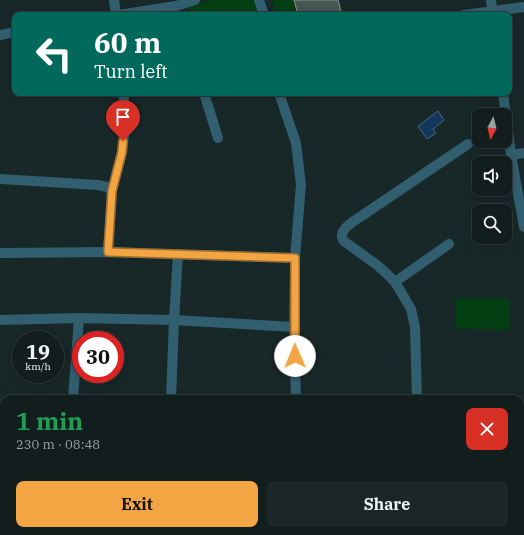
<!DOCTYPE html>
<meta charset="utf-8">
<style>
:root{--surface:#121d1e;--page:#1b2627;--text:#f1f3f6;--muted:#9ca2a4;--line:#313b3c;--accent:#f2a542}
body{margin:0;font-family:"IBM Plex Serif",serif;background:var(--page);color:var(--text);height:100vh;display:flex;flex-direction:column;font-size:15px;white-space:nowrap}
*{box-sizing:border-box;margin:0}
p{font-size:13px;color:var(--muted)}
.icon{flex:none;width:22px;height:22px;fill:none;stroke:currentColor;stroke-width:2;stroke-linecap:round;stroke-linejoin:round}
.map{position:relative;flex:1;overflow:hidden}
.panel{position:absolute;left:0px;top:395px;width:524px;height:140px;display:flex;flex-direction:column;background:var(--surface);border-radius:12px 12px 0 0;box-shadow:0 2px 10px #0003,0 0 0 1px var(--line)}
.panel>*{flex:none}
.guide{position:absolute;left:12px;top:12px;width:500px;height:84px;border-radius:8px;box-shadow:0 2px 10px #0003,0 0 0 1px var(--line);background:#00695c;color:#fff;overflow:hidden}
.needle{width:26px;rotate:187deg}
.buttons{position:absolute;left:472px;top:108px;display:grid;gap:8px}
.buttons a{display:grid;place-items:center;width:40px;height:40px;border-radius:8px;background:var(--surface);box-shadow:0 2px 10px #0003,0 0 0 1px var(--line);font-size:20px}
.speed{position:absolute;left:12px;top:331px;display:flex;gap:8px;font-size:20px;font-weight:700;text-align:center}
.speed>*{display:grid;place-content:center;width:52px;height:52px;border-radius:50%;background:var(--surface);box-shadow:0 2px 10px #0003,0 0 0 1px var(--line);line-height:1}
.speed small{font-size:10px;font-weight:400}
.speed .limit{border:6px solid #d22;background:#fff;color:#111}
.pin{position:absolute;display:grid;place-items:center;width:34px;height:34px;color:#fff;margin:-41px -17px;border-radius:50% 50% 50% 0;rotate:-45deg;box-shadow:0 0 4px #0007}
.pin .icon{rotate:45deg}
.me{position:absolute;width:44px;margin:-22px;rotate:359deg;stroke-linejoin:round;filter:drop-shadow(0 0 3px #0008)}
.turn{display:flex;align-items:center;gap:14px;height:84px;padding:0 16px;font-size:18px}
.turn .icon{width:52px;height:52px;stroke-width:2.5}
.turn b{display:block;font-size:28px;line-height:34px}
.round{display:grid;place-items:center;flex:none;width:42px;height:42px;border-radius:8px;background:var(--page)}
.summary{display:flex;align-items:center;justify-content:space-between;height:68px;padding:0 16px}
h1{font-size:24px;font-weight:700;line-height:30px;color:#1e9e55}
.action{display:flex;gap:8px;margin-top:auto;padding:8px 16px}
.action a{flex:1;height:46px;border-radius:8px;background:var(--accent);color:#111;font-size:16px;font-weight:700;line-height:46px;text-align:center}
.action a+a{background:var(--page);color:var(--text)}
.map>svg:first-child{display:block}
</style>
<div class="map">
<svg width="524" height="535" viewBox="0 0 524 535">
<rect width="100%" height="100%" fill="#182728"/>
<g fill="#024013">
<path d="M212,0h45l4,15h-71l-2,-8z"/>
<path d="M272,0h21l4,15h-21z"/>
<path d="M456,298l53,1v31l-53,-1z"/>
<rect x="176" y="531" width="117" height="4"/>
</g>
<path fill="#13375a" stroke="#4b6780" d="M438,111l6,9 -11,9 3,4 -9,6 -9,-13z"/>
<path fill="#465650" stroke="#869791" d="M294,0h44l4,15h-44z"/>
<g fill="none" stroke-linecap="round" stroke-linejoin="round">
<g stroke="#325f70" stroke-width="10">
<path d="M114,0l2,15"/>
<path d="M259,0l5,15"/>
<path d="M491,0l2,15"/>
<path d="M118,15l58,-9 19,-6"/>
<path d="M464,15l60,-8"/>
<path d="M0,35l15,-3"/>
<path d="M204,93l14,45"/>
<path d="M279,93l17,50 5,42 -6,73 -1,69 2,72"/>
<path d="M503,93l8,62 13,72"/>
<path d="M511,155l13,-2"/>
<path d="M0,179l98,6 9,2 5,4 -4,61"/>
<path d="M112,191l10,-39 4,-33 -3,-26"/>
<path d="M0,253l108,-1 187,6"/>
<path d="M395,282l54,-38"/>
<path d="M0,320l79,-2 95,2 120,7"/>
<path d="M73,399l6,-81"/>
<path d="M171,399l3,-79 4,-66"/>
<path d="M417,399l-2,-72 -4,-18 -16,-27 -10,-10 -8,-7 -32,-23c-11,-10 10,-22 18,-27l105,-71"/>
<path d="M520,423h4"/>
<path d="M298,531v4"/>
<path d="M419,531v4"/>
<path d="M64,535v-4"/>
<path d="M167,535v-4"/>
</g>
</g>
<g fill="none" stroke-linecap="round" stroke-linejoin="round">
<g stroke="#9d6b2b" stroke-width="10">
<path id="route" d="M123,141l-1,11 -10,39 -4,61 187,6v98"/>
</g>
<use href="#route" stroke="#f2a542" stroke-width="7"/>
</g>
</svg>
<div class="buttons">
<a><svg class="needle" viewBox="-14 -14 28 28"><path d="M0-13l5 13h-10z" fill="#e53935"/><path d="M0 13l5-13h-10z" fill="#9ca2a4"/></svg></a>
<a><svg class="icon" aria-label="sound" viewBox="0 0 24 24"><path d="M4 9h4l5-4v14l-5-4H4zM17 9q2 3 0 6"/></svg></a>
<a><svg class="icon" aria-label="search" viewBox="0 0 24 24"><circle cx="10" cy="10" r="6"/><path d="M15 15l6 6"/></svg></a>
</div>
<div class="speed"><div>19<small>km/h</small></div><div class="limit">30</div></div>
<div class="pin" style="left:123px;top:141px;background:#d93025"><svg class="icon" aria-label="arrive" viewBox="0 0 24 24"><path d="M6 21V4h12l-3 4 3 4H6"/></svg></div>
<svg class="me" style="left:295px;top:356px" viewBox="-20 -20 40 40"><circle r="19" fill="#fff"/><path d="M0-13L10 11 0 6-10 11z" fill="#f2a542"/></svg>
<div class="guide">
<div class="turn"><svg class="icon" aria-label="left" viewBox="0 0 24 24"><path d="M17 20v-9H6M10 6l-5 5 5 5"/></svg><div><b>60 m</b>Turn left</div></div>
</div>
<section class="panel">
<div class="summary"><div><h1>1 min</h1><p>230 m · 08:48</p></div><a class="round" style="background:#d93025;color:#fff"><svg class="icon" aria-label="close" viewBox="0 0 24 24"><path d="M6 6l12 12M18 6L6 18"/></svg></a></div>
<div class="action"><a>Exit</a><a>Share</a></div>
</section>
</div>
